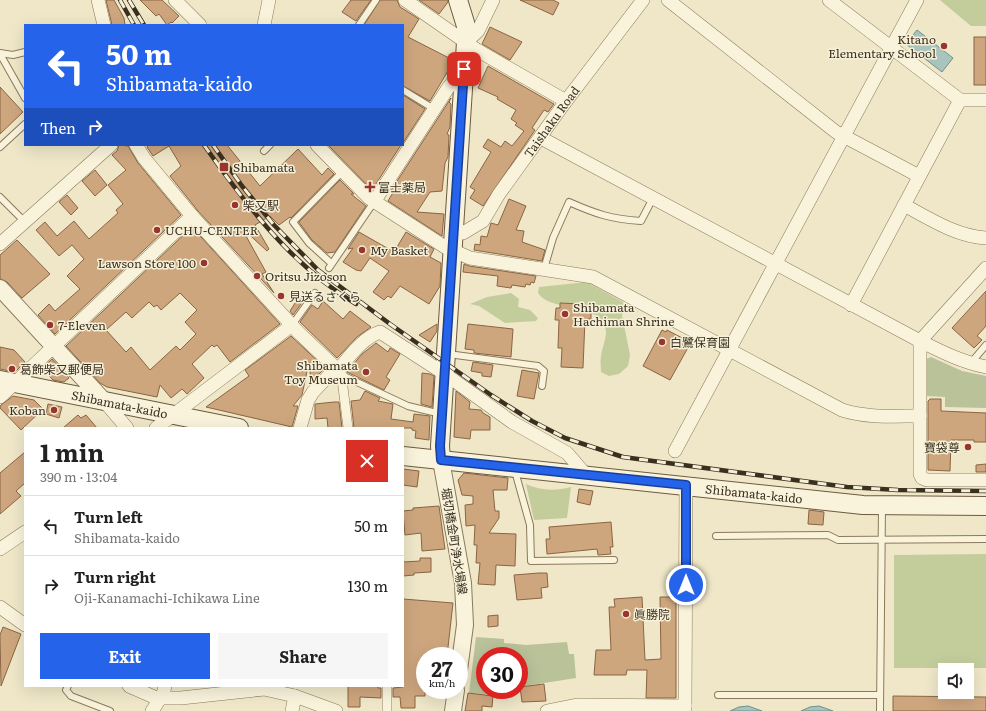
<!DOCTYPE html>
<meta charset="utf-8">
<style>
:root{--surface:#fff;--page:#f6f6f6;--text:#222;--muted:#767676;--line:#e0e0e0;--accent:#2563eb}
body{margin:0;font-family:Literata,"Noto Sans JP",serif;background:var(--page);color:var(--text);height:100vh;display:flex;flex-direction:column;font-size:15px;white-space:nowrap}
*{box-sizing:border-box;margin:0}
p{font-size:13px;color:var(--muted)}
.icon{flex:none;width:22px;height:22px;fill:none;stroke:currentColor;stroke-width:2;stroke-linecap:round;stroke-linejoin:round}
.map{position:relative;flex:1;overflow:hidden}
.sheet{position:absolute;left:24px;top:427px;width:380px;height:260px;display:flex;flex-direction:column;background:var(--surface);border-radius:0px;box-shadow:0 4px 16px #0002}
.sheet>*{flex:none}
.top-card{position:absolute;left:24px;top:24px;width:380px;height:122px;border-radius:0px;box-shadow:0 4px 16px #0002;background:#2563eb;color:#fff;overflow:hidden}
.controls{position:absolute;left:938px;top:663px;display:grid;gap:8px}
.controls a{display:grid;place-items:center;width:36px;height:36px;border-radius:0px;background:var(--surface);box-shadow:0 4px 16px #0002;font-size:20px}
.speed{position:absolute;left:416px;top:647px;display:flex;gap:8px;font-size:20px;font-weight:700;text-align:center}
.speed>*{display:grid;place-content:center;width:52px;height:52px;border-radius:50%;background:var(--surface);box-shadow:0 4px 16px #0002;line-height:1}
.speed small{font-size:10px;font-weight:400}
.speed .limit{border:6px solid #d22;background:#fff;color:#111}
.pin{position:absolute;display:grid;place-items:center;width:34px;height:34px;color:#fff;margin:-17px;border-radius:8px;box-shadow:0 2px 6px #0006}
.me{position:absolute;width:44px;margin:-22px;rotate:0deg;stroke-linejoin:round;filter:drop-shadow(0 0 3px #0008)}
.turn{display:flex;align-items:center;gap:14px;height:84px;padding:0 16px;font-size:18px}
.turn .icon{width:52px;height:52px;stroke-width:2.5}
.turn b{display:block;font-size:28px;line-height:34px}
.then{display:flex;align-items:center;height:38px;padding:0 16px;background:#0003;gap:8px;font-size:15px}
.round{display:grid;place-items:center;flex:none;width:42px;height:42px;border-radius:0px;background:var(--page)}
.headline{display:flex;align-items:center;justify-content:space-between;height:68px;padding:0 16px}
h1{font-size:24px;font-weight:700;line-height:30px}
.button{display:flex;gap:8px;margin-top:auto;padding:8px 16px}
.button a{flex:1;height:46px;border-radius:0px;background:var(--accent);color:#fff;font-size:16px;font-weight:700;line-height:46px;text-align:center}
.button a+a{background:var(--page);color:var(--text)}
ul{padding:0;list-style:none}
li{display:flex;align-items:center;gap:12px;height:60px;padding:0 16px;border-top:1px solid var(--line)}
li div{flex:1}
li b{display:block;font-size:15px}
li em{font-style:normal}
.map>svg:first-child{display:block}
</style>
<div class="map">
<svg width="986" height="711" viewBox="0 0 986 711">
<rect width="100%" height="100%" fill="#efe7c8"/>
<g fill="#c3cd9b">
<path d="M940,0h46v26h-15z"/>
<path d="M587,282l36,20 1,6 -2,7 8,40 -2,11 -9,8 -10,2 -8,-4c0,-5 -1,-11 0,-16 1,-7 5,-17 5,-24 -1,-30 -55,-19 -68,-39l1,-6z"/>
<path d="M511,293l8,6 -1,8 12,3 8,8 -2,3 -31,2 -26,-17 -9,-2 17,-7z"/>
<path d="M526,484c14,7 30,7 45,3l-4,31 -33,2z"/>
<path d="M986,554v114h-92v-113z"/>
</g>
<g fill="#bac29a">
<path d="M931,357l31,14 24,5v32l-41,-1v-10l-19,-1v-37z"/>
<path d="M476,637l28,2v4l22,2 41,-3 2,12h5l2,24 -57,9v-31h-34v34h32v2l-22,3 -26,-2z"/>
</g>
<g fill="#a9c3bd" stroke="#6f928c">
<path d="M917,30l36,28 -11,14 -36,-28z"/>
<path d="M748,706l14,5h-32l9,-4z"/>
<path d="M819,706l14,5h-32l9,-4z"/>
</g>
<g fill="#cda67e" stroke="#8a6542" fill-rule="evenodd">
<path d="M106,0h8l10,18 1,7h-13z"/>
<path d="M140,0h22l17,16 -7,7 -1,-1 -4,3 -8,-11 -3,2z"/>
<path d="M351,0h20l-15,21 -14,-9z"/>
<path d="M380,0h17l3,7 19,12 -11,18 43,22v7l-21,35 -27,-15v-61h-39z"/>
<path d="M419,0h29v2l-9,12z"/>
<path d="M520,0h33l6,3 -6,12z"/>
<path d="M490,27l32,15 -12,18 -28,-16z"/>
<rect x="974" y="37" width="12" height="48"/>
<path d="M488,66l66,38 -6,8 -4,-2 -12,18 3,2 -52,76 -13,-8 5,-8 -5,-3 21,-35 -8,-5 5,-8 13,8 4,-6 7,5 12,-15 -9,-6 2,-2 -6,-4 5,-9 -19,-11 1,-2 -20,-9z"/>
<path d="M0,87l23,25 -23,22z"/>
<path d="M403,95l22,14 -22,34z"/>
<path d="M451,98l-2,4 2,2 -1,23 -3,7 2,1 -1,22 -3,6 -3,28 -12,1 -13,20 27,2 -2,22 -54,-35 6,-10 -4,1z"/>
<path d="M119,145l9,1 10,17 43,52 -126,119 -17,-19 11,-11 6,7 25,-22 -13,-13 17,-17 -12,-14 -13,11 -23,-26 9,-8 12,14 17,-15 15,18 29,-26 -2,-3 7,-6 -15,-19 18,-15 -14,-15 5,-4z"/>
<path d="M149,145h78l33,41 38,-37 24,26 6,-7 6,6 -43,44 -1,-1 -11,8 -9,-9 -15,9 14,24 -2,2 -26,-24 25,45 -4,2 12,19 -76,-82 -28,-35 11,-10 -12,-20 -16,10 -6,-9z"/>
<path d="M328,145h73l-29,45z"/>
<path d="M95,170l12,15 -12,11 -13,-15z"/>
<path d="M340,180l14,14h-3l15,12 -31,46 -8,1 -15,-13 -13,-18z"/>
<path d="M67,195l11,13 -7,7 -12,-13z"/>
<path d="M509,199l17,7 -10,24 8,1 -2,11 23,8 -3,11 -68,-11 1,-6 5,1 1,-9 6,1 4,-14 7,2z"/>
<path d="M192,227l88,97 -50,38 -13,-17 -3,2 -2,-2 -20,19 12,14 -17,16 -5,-5 -11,9 -11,-13 -3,12 -50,-10 -7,-4 -34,-37zM180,293l17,17 -12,12 11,12 -16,16 -4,-4 -26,24 -19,-23 -5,5 -20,-22 20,-18 6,6 17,-16 5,5 3,-2 4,5z"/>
<path d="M359,232l35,20 12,-20 28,17 -4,8 11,6 -1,23 -11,18 -29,-18 -9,12 -3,-2 -4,4 -11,-8 16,-21 -19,-13 -9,13 -5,-1 -13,-8 10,-14 -5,1z"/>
<path d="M17,240l33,34 -28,24 -15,-16 -7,-3v-24z"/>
<path d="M464,264l5,2 67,10 -2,7 -3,-1 -1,3 -4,-1 -1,3 -13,-2 -1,3 -14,-2 1,-10 -35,-4z"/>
<path d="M986,291v35l-9,10 5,4 -8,8 -22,-20z"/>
<path d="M299,297l5,3 -11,15 -3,-4z"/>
<path d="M323,301l20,18 7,-8 21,16 -14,10 -20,21 -37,-36 12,-17 6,4z"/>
<path d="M560,303l21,1v5l10,1v9h-6l-2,49 -22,-1 1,-19h-4l1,-28h-4l1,-12h4z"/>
<path d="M437,324v7l-7,11 -11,-7z"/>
<path d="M468,324l45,5 -2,28 -37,-4v-3l-9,-1z"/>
<path d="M662,330l4,2 1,-2 21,11 -1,1 3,2 -20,36 -27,-14z"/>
<path d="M291,336l34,32 -14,14 -2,-20 -7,33 -9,11h5l-6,21 -86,-20 43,-31 -4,-6z"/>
<path d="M376,343l12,9 2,-4 10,6 -14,23 4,3 -6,10 -37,-18 15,-18z"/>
<path d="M0,347l14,3 11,12 -10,10 -15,-3z"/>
<path d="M52,359l17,19 -5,4 -11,-2 -11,-12z"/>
<path d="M473,362l20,3 -2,12 -9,-1v-3l-11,-2z"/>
<path d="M522,370l17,3 -5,26 -17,-3z"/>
<path d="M422,373l8,1 4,2 -2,31 -11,-3z"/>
<path d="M365,391l15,7 -2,3 15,3 -2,15 22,3 1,-8 16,2 -1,24 -14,-2 1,-7 -4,-1v-2h-58l-3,-27 9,-1z"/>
<path d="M456,391l14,11 -1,7 12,1 2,3 7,4v13h-19l-1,9 -16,-2z"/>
<path d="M13,396l21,4 9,9 -22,21 -21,-22 1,-3z"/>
<path d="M930,399h11v12l45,2v29h-12v-2h-23l-1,31 -22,-1v-69z"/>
<path d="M334,402h5l3,26h-14l-1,-10 -12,1v-15z"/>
<path d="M48,404l14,3 -3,11 -13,-4z"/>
<path d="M78,415l3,3 5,-3 11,13h-34z"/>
<path d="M25,452v31l-9,8 5,5 -21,18v-41z"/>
<path d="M986,464v8h-10v-7z"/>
<path d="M403,469l16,2 -2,16 -14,-2z"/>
<path d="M464,473l44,5 -1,12h-14l2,21h4v7l-10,15 27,1 -1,32 -19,-1 -1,20 -17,-1 2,-21h-4l1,-18h-3l1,-20 -9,1 -1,-21 8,-1v-8l-11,-1 -4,-15z"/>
<path d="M579,489l14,2 -3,14 -13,-3z"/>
<path d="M439,506l6,43 -23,2 -1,-18 -16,2 -2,-24 10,-1v-2z"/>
<path d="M809,510l15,2 -1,13 -15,-1z"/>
<path d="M611,522l2,25h-3l1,7 -13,1 -1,-6 -50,5 -1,-15h4l-1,-12z"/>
<path d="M420,558h11v14l-17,1v2l-11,1v-14l17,-1z"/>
<path d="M539,573h8l1,14 -7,1 1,10 -25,2 -3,-25z"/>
<path d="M642,597l3,63 16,-1 -1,-62h16v101h-30l1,-28h-20l-1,5h-32l2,-25h15l-2,-43h6l-1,-8z"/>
<path d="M403,599l50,4 -6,53h-22v40h-10v12h-14l-1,-11h-7v-9l10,-1z"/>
<path d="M498,615v11l-10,1v-11z"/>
<path d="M3,627l18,7 -20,52 -1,-51z"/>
<path d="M544,684l2,17 -24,1 -2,-15z"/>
<path d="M348,686h30v2h3v10l-21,-1v10h-12z"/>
<path d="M468,693l25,3 -1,11 -10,-1v5h-17z"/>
<path d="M893,696l93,1v14h-93z"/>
</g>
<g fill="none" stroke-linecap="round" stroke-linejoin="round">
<g stroke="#8b795d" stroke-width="8">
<g id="service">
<path d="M359,25l17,-25"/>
<path d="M0,53l13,2 12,-3"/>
<path d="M0,54l25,44"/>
<path d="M403,90l31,19"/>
<path d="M0,147l25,-23"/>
<path d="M264,151l6,-6"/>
<path d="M0,197l25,25"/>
<path d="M331,263l-22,-20 -16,-21 50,-51"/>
<path d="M329,268l45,-66"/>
<path d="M544,269l9,-31 16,-36c27,12 42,17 72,19l12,-23"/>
<path d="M292,325l23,-32"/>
<path d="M448,354l90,12 6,5 -2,15"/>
<path d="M970,364l16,-19"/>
<path d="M342,375l66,31 33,8"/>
<path d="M515,471l15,54 1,36 83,-1"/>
<path d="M716,536l112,-1 10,5 148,-1"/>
<path d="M68,686l-2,4 5,6 39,15"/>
<path d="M718,695h162"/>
<path d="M880,711l2,-204"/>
</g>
</g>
<g stroke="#8b795d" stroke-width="10">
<g id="pedestrian">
<path d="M342,379l6,49"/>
<path d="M387,686v25"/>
</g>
</g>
<g stroke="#8b795d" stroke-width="14">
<g id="minor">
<path d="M98,0l6,25"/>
<path d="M175,0l25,25"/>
<path d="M405,0l72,50 89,51"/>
<path d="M668,0l168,132 83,44"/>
<path d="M829,0l131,100h26"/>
<path d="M264,25l5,-25"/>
<path d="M466,42l12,-11 15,-31"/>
<path d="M541,138l379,203c22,11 42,21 66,26"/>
<path d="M136,145l8,13 48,58 106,116 38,36 6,11"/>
<path d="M317,145l52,53 76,49 25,11 123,19 249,133c25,8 51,6 78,6"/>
<path d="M374,202l74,-114 16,-19"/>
<path d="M904,205c26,14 52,31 82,33"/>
<path id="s1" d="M455,233h8l20,-12 16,-27 67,-93 77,-101"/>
<path d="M0,244l111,-99"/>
<path d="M986,268l-66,73v133l2,4 5,2h59"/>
<path d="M851,305l109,-205"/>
<path d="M338,371c10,-14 26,-34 42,-39l65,42 67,48 55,31 19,22"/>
<path d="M0,397l192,-181"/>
<path d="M104,401l23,27"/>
<path d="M156,428l136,-103"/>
<path d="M300,428l8,-28 5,-8 23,-24"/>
<path d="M675,451l242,-451"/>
<path d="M0,549l25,-17"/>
<path d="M0,607l25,18"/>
<path d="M129,686l25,11 6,1h21l83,-9 31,7 41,15"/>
<path d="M152,711l11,-17 2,-8"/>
<path d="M292,711l3,-15"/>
<path d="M547,711l30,-6 108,1"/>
<path d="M685,711l1,-226"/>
</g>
</g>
<g stroke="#8b795d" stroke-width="18">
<g id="tertiary">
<path d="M0,288l104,113"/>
<path d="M441,460l22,123 2,42 -6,45"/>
<path d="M453,711l3,-21"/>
</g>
</g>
<g stroke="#6d5a40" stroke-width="20">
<g id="secondary">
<path id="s2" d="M0,380l239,48"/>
<path id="s3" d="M403,456l460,49 123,1"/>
<path d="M441,460l-1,-14 26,-404v-16l-8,-26"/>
</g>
</g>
<use href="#service" stroke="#f9f3dc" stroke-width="6"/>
<use href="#pedestrian" stroke="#f9f3dc" stroke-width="9"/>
<use href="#minor" stroke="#f9f3dc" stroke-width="13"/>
<use href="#tertiary" stroke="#f9f3dc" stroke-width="16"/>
<use href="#secondary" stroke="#f9f3dc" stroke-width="18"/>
<g stroke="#3b3020" stroke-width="4.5">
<g id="rail">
<path d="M120,0l14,25"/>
<path d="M129,0l15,25"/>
<path d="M204,145c43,61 87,120 152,159"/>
<path d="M213,145l29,41 32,39 44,45 72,54 101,71 41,26 33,17 58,19 224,30 51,3 88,1"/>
</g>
</g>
<use href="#rail" stroke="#f6f0d8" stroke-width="3" stroke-dasharray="9" stroke-linecap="butt"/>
</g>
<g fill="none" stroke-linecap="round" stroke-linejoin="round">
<g stroke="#184099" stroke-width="10">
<path id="route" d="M464,69l-24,377 1,14 245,25v100"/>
</g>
<use href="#route" stroke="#2563eb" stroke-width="7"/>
</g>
<g fill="#9a352d" stroke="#f6f0d8" stroke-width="1.5">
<circle cx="944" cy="46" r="4"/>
<rect x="219" y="162" width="10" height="10" rx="2"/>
<path d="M368 181h4v4h4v4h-4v4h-4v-4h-4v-4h4z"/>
<circle cx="235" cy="205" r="4"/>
<circle cx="157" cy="230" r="4"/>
<circle cx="362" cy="250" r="4"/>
<circle cx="204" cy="263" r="4"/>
<circle cx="257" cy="276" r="4"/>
<circle cx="281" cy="296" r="4"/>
<circle cx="565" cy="314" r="4"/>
<circle cx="50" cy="325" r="4"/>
<circle cx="662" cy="342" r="4"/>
<circle cx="12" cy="369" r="4"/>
<circle cx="366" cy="372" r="4"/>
<circle cx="54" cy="410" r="4"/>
<circle cx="968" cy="447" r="4"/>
<circle cx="626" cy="614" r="4"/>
</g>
<g text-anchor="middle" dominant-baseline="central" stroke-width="3" stroke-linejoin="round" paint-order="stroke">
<g font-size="12" fill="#3b3020" stroke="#f6f0d8" text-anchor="start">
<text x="936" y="39" text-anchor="end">Kitano<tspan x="936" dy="14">Elementary School</tspan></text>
<text x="233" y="167">Shibamata</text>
<text x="378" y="187">富士薬局</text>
<text x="243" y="205">柴又駅</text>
<text x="165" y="230">UCHU-CENTER</text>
<text x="370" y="250">My Basket</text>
<text x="196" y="263" text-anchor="end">Lawson Store 100</text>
<text x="265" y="276">Oritsu Jizoson</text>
<text x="289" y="296">見送るさくら</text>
<text x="573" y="307">Shibamata<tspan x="573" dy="14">Hachiman Shrine</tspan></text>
<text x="58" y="325">7-Eleven</text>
<text x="670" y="342">白鷺保育園</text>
<text x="358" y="365" text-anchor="end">Shibamata<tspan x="358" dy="14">Toy Museum</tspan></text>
<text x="20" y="369">葛飾柴又郵便局</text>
<text x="46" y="410" text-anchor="end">Koban</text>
<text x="960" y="447" text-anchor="end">寶袋尊</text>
<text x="634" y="614">眞勝院</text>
</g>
<g font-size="12" fill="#3b3020" stroke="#f6f0d8">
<text stroke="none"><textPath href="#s1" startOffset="152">Taishaku Road</textPath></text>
<text stroke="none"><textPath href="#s2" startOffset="122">Shibamata-kaido</textPath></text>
<text stroke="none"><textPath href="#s3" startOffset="353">Shibamata-kaido</textPath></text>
<text transform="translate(455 541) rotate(81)">堀切橋金町浄水場線</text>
</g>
</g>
</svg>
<div class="controls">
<a><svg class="icon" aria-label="sound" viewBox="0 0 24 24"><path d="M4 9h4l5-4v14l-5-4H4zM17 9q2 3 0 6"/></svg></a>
</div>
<div class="speed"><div>27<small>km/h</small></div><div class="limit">30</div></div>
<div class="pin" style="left:464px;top:69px;background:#d93025"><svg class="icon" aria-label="arrive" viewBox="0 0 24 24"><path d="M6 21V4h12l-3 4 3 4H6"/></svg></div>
<svg class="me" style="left:686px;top:585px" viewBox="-20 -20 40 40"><circle r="17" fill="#2563eb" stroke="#fff" stroke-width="3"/><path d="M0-11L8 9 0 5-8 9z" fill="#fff"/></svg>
<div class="top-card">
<div class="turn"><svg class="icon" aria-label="left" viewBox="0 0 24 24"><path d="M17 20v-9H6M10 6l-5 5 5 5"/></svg><div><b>50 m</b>Shibamata-kaido</div></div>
<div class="then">Then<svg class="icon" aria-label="right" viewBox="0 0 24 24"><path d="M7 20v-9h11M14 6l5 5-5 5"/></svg></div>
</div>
<section class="sheet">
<div class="headline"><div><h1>1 min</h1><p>390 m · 13:04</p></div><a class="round" style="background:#d93025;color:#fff"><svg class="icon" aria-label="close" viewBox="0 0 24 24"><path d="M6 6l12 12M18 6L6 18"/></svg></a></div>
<ul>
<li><svg class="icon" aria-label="left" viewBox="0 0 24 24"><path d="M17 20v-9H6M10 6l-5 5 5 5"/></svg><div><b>Turn left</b><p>Shibamata-kaido</p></div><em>50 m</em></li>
<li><svg class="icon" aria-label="right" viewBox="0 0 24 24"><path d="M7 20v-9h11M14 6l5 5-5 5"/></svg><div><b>Turn right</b><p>Oji-Kanamachi-Ichikawa Line</p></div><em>130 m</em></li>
</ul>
<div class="button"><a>Exit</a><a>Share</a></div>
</section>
</div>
